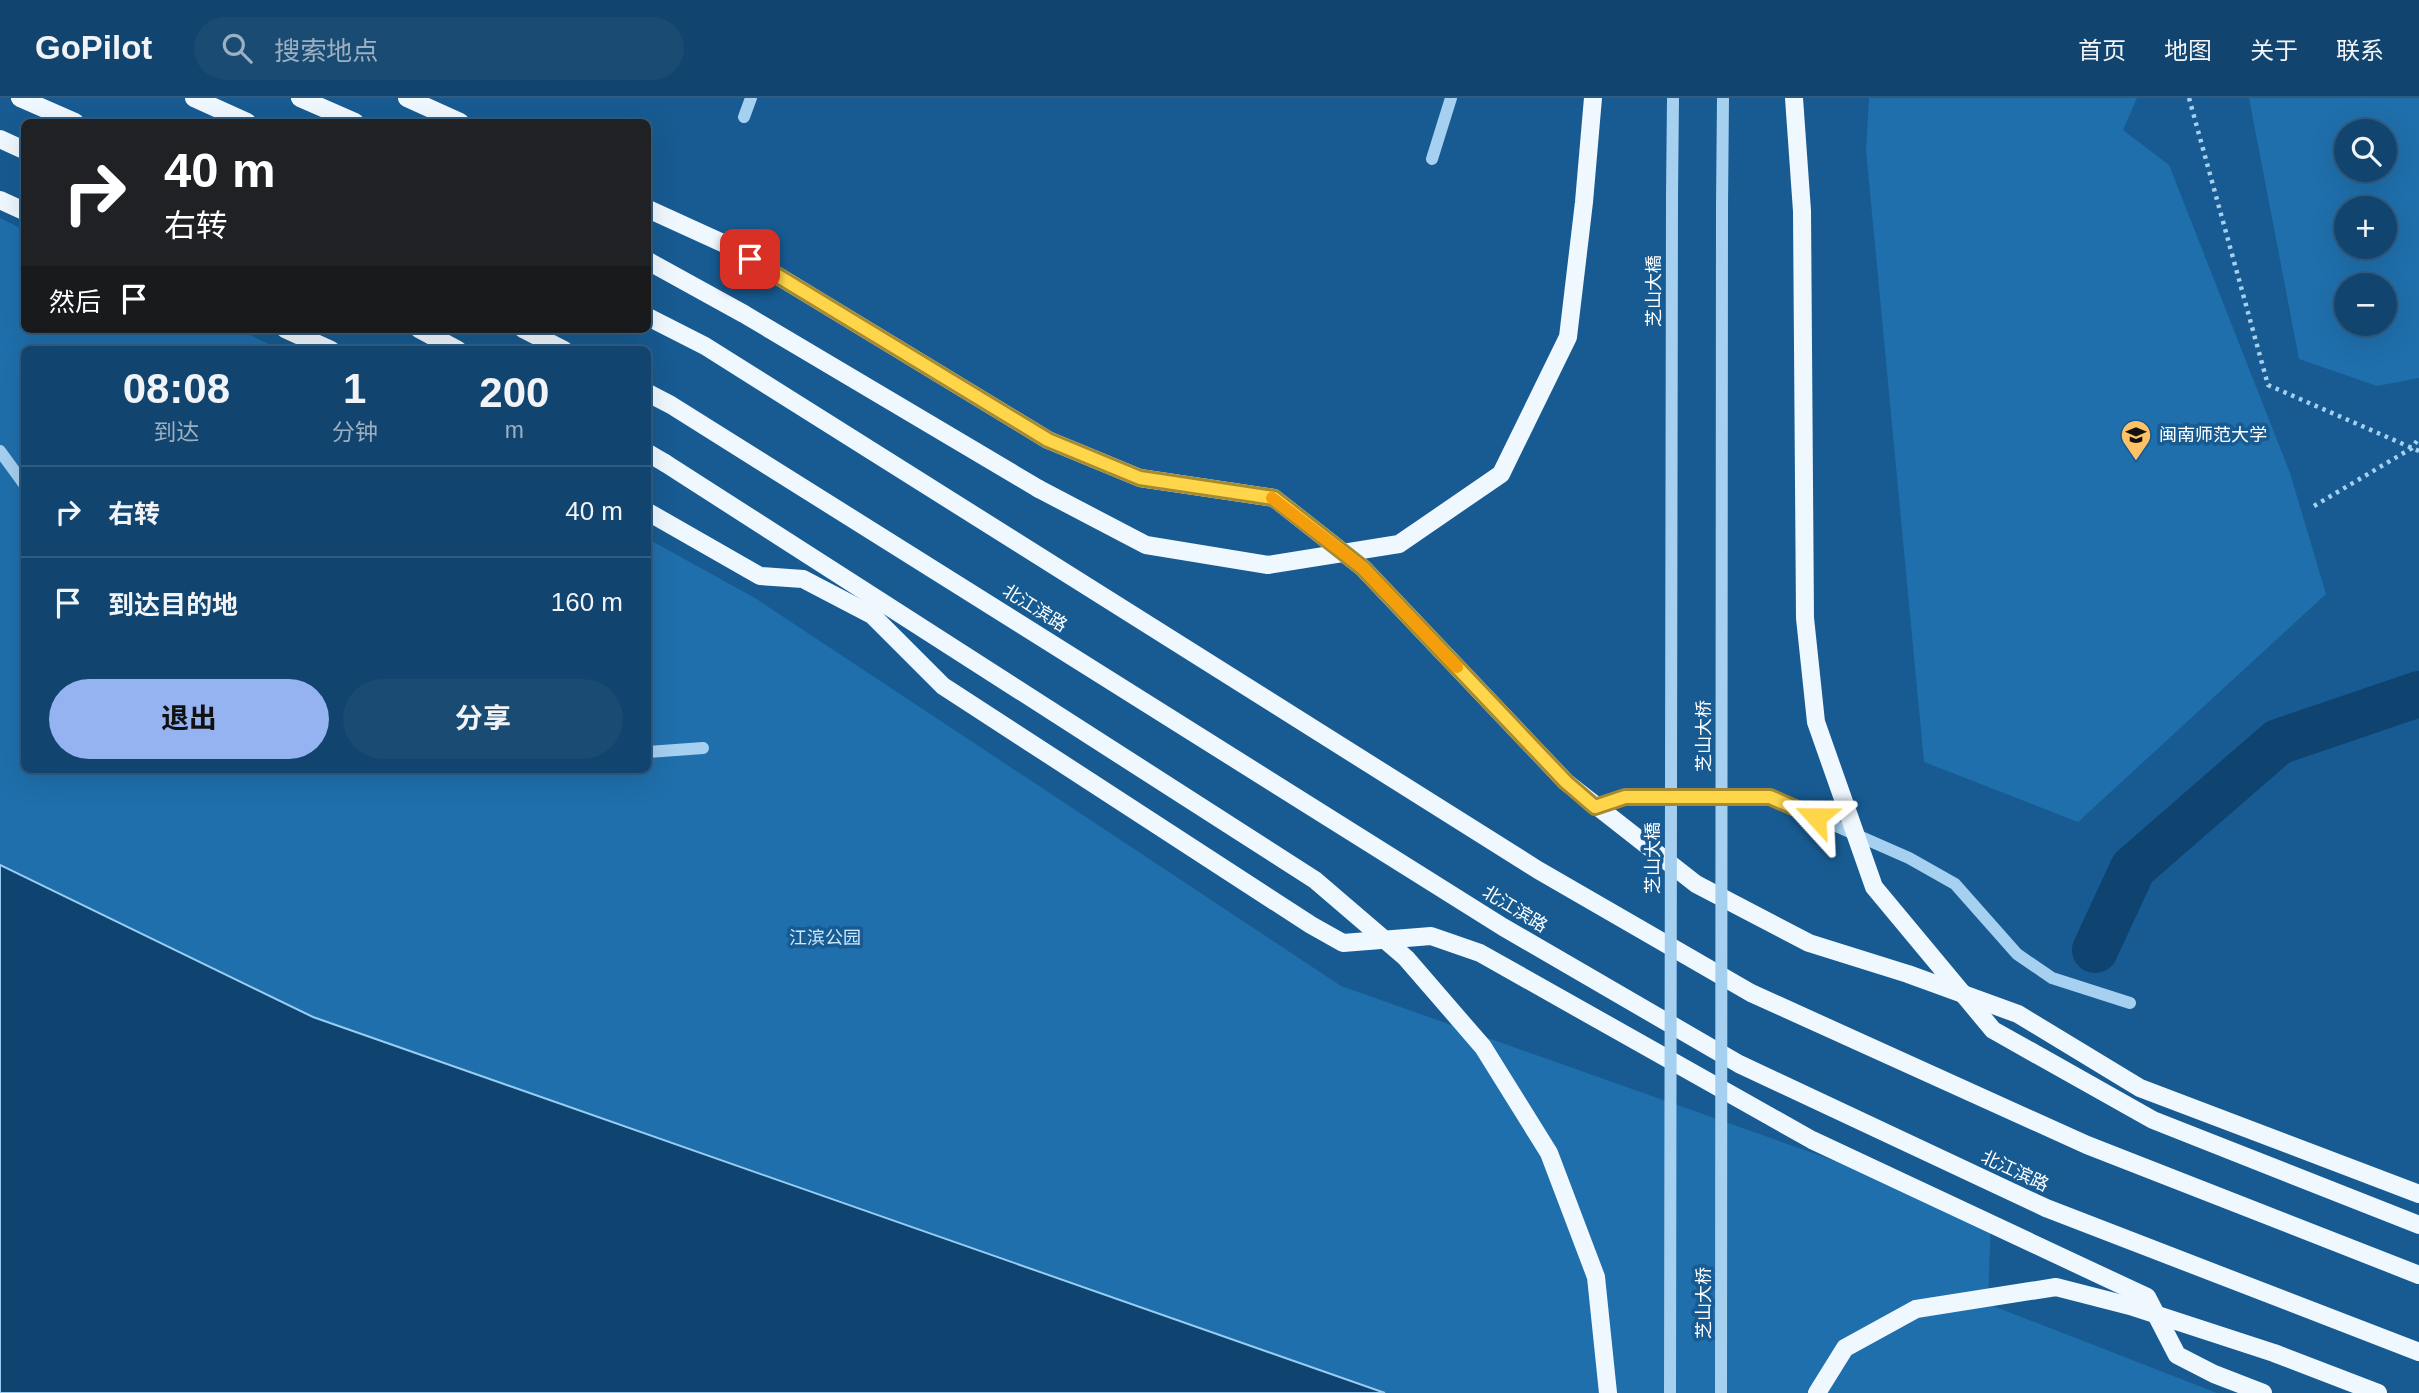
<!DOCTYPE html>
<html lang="zh">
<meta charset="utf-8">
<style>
:root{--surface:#11446e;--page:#1a4b73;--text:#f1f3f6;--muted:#9cb0c2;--line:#305c81;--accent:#95b2f1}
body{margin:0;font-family:Helvetica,"Noto Sans SC",sans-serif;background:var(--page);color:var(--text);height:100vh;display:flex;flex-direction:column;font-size:26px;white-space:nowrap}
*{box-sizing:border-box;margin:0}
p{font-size:23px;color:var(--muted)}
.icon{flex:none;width:38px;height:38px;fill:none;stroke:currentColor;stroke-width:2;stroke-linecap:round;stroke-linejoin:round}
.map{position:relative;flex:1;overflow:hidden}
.drawer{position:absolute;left:21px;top:248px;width:630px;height:427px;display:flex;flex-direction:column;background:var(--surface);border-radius:10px;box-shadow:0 7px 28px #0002,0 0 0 2px var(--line)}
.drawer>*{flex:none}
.hud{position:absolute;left:21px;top:21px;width:630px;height:214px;border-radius:10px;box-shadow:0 7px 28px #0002,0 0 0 2px var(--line);background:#202124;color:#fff;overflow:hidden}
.buttons{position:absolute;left:2334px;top:21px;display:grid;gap:14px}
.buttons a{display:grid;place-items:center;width:63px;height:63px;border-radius:50%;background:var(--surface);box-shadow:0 7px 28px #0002,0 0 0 2px var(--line);font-size:35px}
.pin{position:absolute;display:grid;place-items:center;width:60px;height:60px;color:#fff;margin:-30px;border-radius:14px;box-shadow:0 4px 10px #0006}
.me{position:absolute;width:77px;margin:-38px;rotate:294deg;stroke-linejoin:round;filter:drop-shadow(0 0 5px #0008)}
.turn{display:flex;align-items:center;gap:24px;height:147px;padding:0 28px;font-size:32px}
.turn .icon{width:91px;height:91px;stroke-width:2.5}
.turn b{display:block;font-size:49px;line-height:60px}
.then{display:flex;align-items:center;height:66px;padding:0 28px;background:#0003;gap:14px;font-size:26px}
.eta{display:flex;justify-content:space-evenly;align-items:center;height:119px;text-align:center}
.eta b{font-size:42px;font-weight:700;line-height:49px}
.cta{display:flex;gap:14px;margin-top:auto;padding:14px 28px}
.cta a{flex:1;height:80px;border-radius:42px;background:var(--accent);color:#111;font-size:28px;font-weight:700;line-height:80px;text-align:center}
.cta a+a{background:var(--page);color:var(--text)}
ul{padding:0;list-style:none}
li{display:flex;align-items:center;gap:21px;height:91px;padding:0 28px;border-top:2px solid var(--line)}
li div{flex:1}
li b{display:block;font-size:26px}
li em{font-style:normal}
header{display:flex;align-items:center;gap:42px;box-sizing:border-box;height:98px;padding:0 35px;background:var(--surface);border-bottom:2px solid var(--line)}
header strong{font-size:33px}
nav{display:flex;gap:38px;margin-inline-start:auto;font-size:24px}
.search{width:490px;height:63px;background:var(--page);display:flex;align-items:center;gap:18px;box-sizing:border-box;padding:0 24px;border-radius:38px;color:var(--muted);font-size:26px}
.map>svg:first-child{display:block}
</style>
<header>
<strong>GoPilot</strong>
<div class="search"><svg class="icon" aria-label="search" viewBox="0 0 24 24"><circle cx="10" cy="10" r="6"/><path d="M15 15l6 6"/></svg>搜索地点</div>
<nav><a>首页</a><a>地图</a><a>关于</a><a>联系</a></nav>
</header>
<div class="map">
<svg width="2419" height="1295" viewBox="0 0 2419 1295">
<rect width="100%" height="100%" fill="#175b92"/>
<g fill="#1f6fac" fill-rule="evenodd">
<path d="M1869,0h268l-14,32 46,35 121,308 36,121 -248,228 -154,-60 -58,-612z"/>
<path d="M2249,0h170v280l-42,8 -78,-27zM2347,33h38v39h-38zM2347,110h38v39h-38zM2347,187h38v39h-38z"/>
<path d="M0,120l24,12v99h213l45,21h-258v420h624v-231l107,59 586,388 650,230 -3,88 229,89h-832l-1072,-376 -313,-152z"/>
</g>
<path fill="#0f4370" stroke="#98cdf3" stroke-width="2" d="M0,767l313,152 1072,376h-1385z"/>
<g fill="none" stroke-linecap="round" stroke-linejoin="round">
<path stroke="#0f4370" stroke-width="46" d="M2095,852l38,-82 145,-126 141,-48"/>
<g stroke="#a6d0f0" stroke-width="4.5" stroke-dasharray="3.5 5" stroke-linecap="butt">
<path d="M2189,0l79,287 151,66"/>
<path d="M2314,408l98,-58 7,-10"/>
</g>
<g stroke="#a6d0f0" stroke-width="12">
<path d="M744,19l7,-19"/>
<path d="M1432,61l19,-61"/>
<path d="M1672,98l1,-98"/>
<path d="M1722,108l1,-108"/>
<path d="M0,353l24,33"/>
<path d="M648,654l55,-4"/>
<path d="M1595,709l30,-10h145l139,61 46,26 62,70 35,24 78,25"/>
</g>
<g stroke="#eff7ff" stroke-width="18">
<path d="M20,0l55,24"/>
<path d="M194,0l53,24"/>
<path d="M300,0l55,24"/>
<path d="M407,0l53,24"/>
<path d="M0,41l24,11"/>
<path d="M0,102l24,11"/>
<path d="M648,111l79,36 321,195 92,38 134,20 89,70 203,214 130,102 113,59 99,31 110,40 122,74 279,106"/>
<path d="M648,163l96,53 295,175"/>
<path d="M648,219l57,29 833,524 213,123 336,152 332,130"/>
<path d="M285,231l46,21"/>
<path d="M419,231l39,21"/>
<path d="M523,231l41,21"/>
<path d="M648,295l23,12 832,522 236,137 307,144 373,144"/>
<path d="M648,355l17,10"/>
<path d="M648,414l112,64 43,3 69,36 71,71 368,239 32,18 88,-7 49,17 332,187 335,157 30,58 37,19 49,19"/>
</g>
<g stroke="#a6d0f0" stroke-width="12">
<path d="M1670,1295l2,-1197"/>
<path d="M1721,1295l1,-1187"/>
</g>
<g stroke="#eff7ff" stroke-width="18">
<path d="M1794,0l8,113 3,407 11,104 58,165 119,143 160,90 266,105"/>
<path d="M665,365l650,417 91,78 77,89 66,106 47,124 12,116"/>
<path d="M1039,391l107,56 122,20 131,-21 102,-70 67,-137 16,-135 9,-104"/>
<path d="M1817,1295l28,-45 71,-39 140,-22 74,19 144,47 104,40"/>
</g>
</g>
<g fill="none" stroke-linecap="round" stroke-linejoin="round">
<g stroke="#a68a30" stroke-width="18">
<path id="route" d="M750,161l298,181 92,38 134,20 89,70 203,214 29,25 30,-10h145l46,20"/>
</g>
<use href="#route" stroke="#ffd54a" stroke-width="12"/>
<path stroke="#f59e0b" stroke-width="12" d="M1272,400l91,70 94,99"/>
</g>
<defs>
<g id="university-pin" transform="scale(1.575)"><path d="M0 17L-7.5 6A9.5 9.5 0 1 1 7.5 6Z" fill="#ffc165" stroke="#175b92"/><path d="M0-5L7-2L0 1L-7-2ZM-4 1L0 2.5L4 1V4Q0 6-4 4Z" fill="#111"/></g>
</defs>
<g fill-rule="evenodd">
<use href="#university-pin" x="2136" y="337"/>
</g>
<g text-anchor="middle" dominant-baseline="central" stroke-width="7" stroke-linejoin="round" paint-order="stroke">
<g font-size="18" fill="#fff" stroke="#175b92">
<text transform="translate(1654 193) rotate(-90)">芝山大橋</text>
<text transform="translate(1035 510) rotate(32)">北江滨路</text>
<text transform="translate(1704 638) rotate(-90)">芝山大桥</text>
<text transform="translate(1653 760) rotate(-90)">芝山大橋</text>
<text transform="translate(1515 811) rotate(31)">北江滨路</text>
<text transform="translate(2015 1073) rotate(25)">北江滨路</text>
<text transform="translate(1704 1205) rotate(-90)">芝山大桥</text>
</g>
<g font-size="18" fill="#fff" stroke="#175b92" text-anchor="start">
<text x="2159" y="337">闽南师范大学</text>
</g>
<g font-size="18" fill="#cde7fb" stroke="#175b92">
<text x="825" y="840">江滨公园</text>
</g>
</g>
</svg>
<div class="buttons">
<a><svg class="icon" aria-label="search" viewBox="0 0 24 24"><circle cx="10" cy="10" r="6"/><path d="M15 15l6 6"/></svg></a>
<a>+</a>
<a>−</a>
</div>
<div class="pin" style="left:750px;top:161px;background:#d93025"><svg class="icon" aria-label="arrive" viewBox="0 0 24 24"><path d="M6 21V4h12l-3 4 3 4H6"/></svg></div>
<svg class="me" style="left:1816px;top:719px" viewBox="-20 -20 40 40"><path d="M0-17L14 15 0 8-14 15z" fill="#ffd54a" stroke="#fff" stroke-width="4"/></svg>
<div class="hud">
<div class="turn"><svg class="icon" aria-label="right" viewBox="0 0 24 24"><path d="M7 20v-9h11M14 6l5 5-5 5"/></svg><div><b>40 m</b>右转</div></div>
<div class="then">然后<svg class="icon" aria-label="arrive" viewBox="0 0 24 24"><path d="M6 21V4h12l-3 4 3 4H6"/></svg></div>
</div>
<section class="drawer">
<div class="eta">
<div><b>08:08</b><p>到达</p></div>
<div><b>1</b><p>分钟</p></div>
<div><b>200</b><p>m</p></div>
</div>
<ul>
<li><svg class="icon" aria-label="right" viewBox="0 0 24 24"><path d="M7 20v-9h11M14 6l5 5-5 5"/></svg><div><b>右转</b></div><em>40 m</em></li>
<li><svg class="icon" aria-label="arrive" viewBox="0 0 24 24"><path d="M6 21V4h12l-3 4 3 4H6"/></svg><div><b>到达目的地</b></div><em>160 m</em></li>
</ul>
<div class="cta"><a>退出</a><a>分享</a></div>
</section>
</div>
